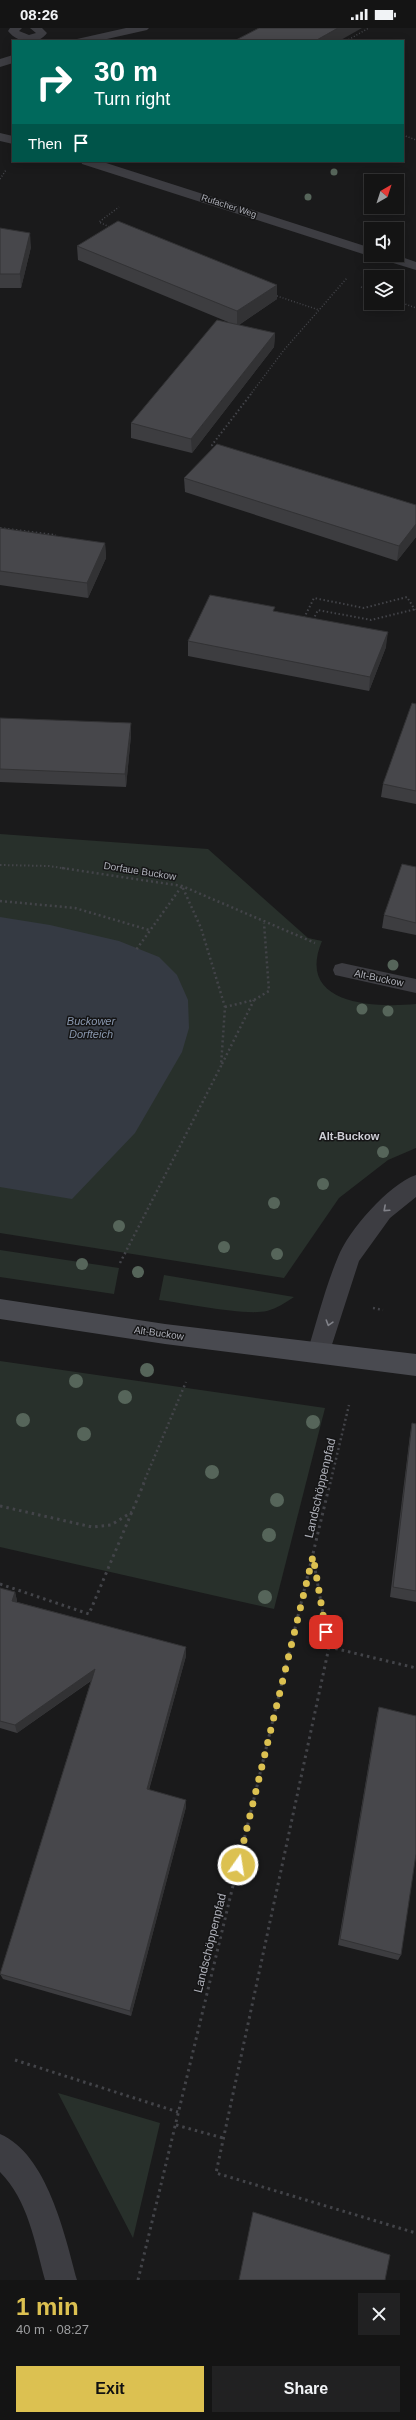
<!DOCTYPE html>
<meta charset="utf-8">
<style>
:root{--surface:#141414;--page:#212122;--text:#f1f3f6;--muted:#9d9ea0;--line:#333334;--accent:#dcc151}
body{margin:0;font-family:Arial,sans-serif;background:var(--page);color:var(--text);height:100vh;display:flex;flex-direction:column;font-size:15px;white-space:nowrap}
*{box-sizing:border-box;margin:0}
p{font-size:13px;color:var(--muted)}
.icon{flex:none;width:22px;height:22px;fill:none;stroke:currentColor;stroke-width:2;stroke-linecap:round;stroke-linejoin:round}
.map{position:relative;height:2252px;overflow:hidden}
.sheet{display:flex;flex-direction:column;background:var(--surface);flex:1}
.sheet>*{flex:none}
.top-card{position:absolute;left:12px;top:12px;width:392px;height:122px;border-radius:0px;box-shadow:0 2px 10px #0003,0 0 0 1px var(--line);background:#00695c;color:#fff;overflow:hidden}
.needle{width:26px;rotate:39deg}
.fabs{position:absolute;left:364px;top:146px;display:grid;gap:8px}
.fabs a{display:grid;place-items:center;width:40px;height:40px;border-radius:0px;background:var(--surface);box-shadow:0 2px 10px #0003,0 0 0 1px var(--line);font-size:20px}
.pin{position:absolute;display:grid;place-items:center;width:34px;height:34px;color:#fff;margin:-17px;border-radius:8px;box-shadow:0 2px 6px #0006}
.me{position:absolute;width:44px;margin:-22px;rotate:13deg;stroke-linejoin:round;filter:drop-shadow(0 0 3px #0008)}
.turn{display:flex;align-items:center;gap:14px;height:84px;padding:0 16px;font-size:18px}
.turn .icon{width:52px;height:52px;stroke-width:2.5}
.turn b{display:block;font-size:28px;line-height:34px}
.then{display:flex;align-items:center;height:38px;padding:0 16px;background:#0003;gap:8px;font-size:15px}
.round{display:grid;place-items:center;flex:none;width:42px;height:42px;border-radius:0px;background:var(--page)}
.headline{display:flex;align-items:center;justify-content:space-between;height:68px;padding:0 16px}
h1{font-size:24px;font-weight:700;line-height:30px;color:var(--accent)}
.button{display:flex;gap:8px;margin-top:auto;padding:8px 16px}
.button a{flex:1;height:46px;border-radius:0px;background:var(--accent);color:#111;font-size:16px;font-weight:700;line-height:46px;text-align:center}
.button a+a{background:var(--page);color:var(--text)}
.status{display:flex;justify-content:space-between;align-items:center;height:28px;padding:0 20px;background:var(--surface);direction:ltr}
.status svg{height:11px;fill:currentColor}
.map>svg:first-child{display:block}
</style>
<div class="status"><b>08:26</b><svg viewBox="0 0 49 12"><path d="M0 12V9h3v3zM5 12V6h3v6zM10 12V3h3v9zM15 12V0h3v12zM26 1h20v11H26zM47 4h2v5h-2z"/></svg></div>
<div class="map">
<svg width="416" height="2252" viewBox="0 0 416 2252">
<rect width="100%" height="100%" fill="#1a1a1b"/>
<g fill="#28302b">
<path d="M0,806l208,15 100,89 14,3c-27,64 52,67 94,63v144l-28,12 -49,38 -55,80 -284,-45z"/>
<path d="M0,1222l119,18 -5,26 -114,-17z"/>
<path d="M164,1247l130,22c-9,6 -17,11 -27,14 -23,5 -82,-8 -108,-11z"/>
<path d="M0,1333l325,47 -51,201 -274,-62z"/>
<path d="M58,2065l102,30 -27,115z"/>
</g>
<path fill="#353a43" d="M0,889l50,8 69,16 40,16 18,18 11,25 1,28 -7,24 -47,81 -63,66 -72,-12z"/>
<g fill="none" stroke-linecap="round" stroke-linejoin="round">
<g stroke="#434449" stroke-width="1.5" stroke-dasharray="1 2" stroke-linecap="butt">
<path d="M346,13l23,-13"/>
<path d="M403,107l13,5"/>
<path d="M0,151l6,-9"/>
<path d="M112,200l-13,-6 20,-15"/>
<path d="M361,259l10,4"/>
<path d="M274,267l45,15"/>
<path d="M397,273l19,7"/>
<path d="M250,367l34,-45 63,-72"/>
</g>
<g stroke="#434449" stroke-width="2" stroke-dasharray="1.5 2.5" stroke-linecap="butt">
<path d="M215,421l-3,-4 39,-51"/>
<path d="M0,500l56,7"/>
<path d="M304,590l10,-20 50,10 43,-11 8,13"/>
<path d="M313,592l5,-10 53,10 45,-11"/>
<path d="M0,837l49,1 19,3"/>
</g>
<g stroke="#434449" stroke-width="2.5" stroke-dasharray="2 3" stroke-linecap="butt">
<path d="M62,840l120,18 133,57"/>
<path d="M0,873l75,7 74,22"/>
<path d="M225,979l29,-7 15,-9 -5,-68"/>
<path d="M222,1036l32,-64"/>
<path d="M120,1235l101,-197 4,-59 -24,-79 -19,-42 -46,64"/>
<path d="M373,1280l10,2"/>
<path d="M143,1456l43,-102"/>
<path d="M330,1456l19,-79"/>
</g>
<g stroke="#434449" stroke-width="3" stroke-dasharray="2.5 4" stroke-linecap="butt">
<path d="M0,1478l92,21 19,-2 21,-13"/>
<path d="M313,1530l16,89 -113,526 200,60"/>
<path d="M0,1556l89,30 55,-131"/>
<path d="M329,1619l87,21"/>
<path d="M15,2032l163,52"/>
<path d="M176,2097l47,13"/>
<path d="M138,2252l192,-797"/>
</g>
<g fill="#3d3d42" fill-rule="evenodd">
<path d="M10,0h12l-3,3 10,4 7,-2 -6,-5h12l5,5c-9,13 -30,10 -39,-2z"/>
<path d="M342,935l74,16v14l-81,-18 -2,-5 2,-5z"/>
</g>
<g fill="#3d3d42" fill-rule="evenodd">
<path d="M126,0h23l-2,2 -49,11h-23l2,-2z"/>
<path d="M13,27v8l-13,4v-8z"/>
<path d="M0,105l13,3v8l-13,-3z"/>
<path d="M81,133h19l271,87v7h25l20,7v8l-39,-12 -2,-3h-9l-284,-91z"/>
<path d="M416,1147v22l-26,21 -31,43 -32,99 -8,3 -8,-3 -4,-7c10,-32 18,-65 31,-96 10,-26 51,-73 78,-82z"/>
<path d="M0,2106c47,20 65,101 77,146h-32c-10,-37 -17,-80 -45,-108z"/>
</g>
<path fill="#494a50" fill-rule="evenodd" d="M0,1271l165,25 251,30v22l-251,-32 -165,-25z"/>
</g>
<g fill="#56655a">
<circle cx="334" cy="144" r="3.5"/>
<circle cx="308" cy="169" r="3.5"/>
<circle cx="393" cy="937" r="5.5"/>
<circle cx="362" cy="981" r="5.5"/>
<circle cx="388" cy="983" r="5.5"/>
<circle cx="383" cy="1124" r="6"/>
<circle cx="323" cy="1156" r="6"/>
<circle cx="274" cy="1175" r="6"/>
<circle cx="119" cy="1198" r="6"/>
<circle cx="224" cy="1219" r="6"/>
<circle cx="277" cy="1226" r="6"/>
<circle cx="82" cy="1236" r="6"/>
<circle cx="138" cy="1244" r="6"/>
<circle cx="147" cy="1342" r="7"/>
<circle cx="76" cy="1353" r="7"/>
<circle cx="125" cy="1369" r="7"/>
<circle cx="23" cy="1392" r="7"/>
<circle cx="313" cy="1394" r="7"/>
<circle cx="84" cy="1406" r="7"/>
<circle cx="212" cy="1444" r="7"/>
<circle cx="277" cy="1472" r="7"/>
<circle cx="269" cy="1507" r="7"/>
<circle cx="265" cy="1569" r="7"/>
</g>
<g fill="#3d3d40">
<path d="M0,200l31,19 -10,41h-21z"/>
<path d="M77,218l200,39v14l-38,26 36,8 -1,14 -82,106 -61,-15v-15l97,-101 -150,-62z"/>
<path d="M184,450l232,27v32l-19,24 -212,-69z"/>
<path d="M0,500l105,15 1,15 -18,40 -88,-13z"/>
<path d="M275,583l111,36 -17,44 -181,-35v-15z"/>
<path d="M416,676v100l-35,-7 2,-13z"/>
<path d="M0,690l131,17 -5,52 -126,-5z"/>
<path d="M416,839v68l-34,-7 2,-13z"/>
<path d="M412,1395l4,1v178l-26,-5 20,-162z"/>
<path d="M0,1560l15,4 2,9v1l169,45v9l-37,134 37,17 -55,209 -128,-37 -3,-5 91,-293 -74,52 -17,-5z"/>
<path d="M379,1679l22,248 -3,5 -60,-15 39,-230z"/>
</g>
<g fill="#323234">
<path d="M338,0h24l-23,13h-24z"/>
<path d="M30,205l1,14 -10,41 -1,-14z"/>
<path d="M277,257v14l-40,27v-15z"/>
<path d="M275,305l-1,14 -82,106 -1,-14z"/>
<path d="M416,496v13l-19,24 2,-15z"/>
<path d="M105,515l1,15 -18,40 -1,-15z"/>
<path d="M388,604l-2,15 -17,44 1,-14z"/>
<path d="M131,695v12l-5,52 -1,-13z"/>
<path d="M15,1564l2,9 -3,9 -2,-9z"/>
<path d="M186,1619v9l-39,140v-7z"/>
<path d="M95,1641l1,8 -79,56 -2,-8z"/>
<path d="M186,1772v7l-55,209 -1,-5z"/>
</g>
<g fill="#47474b" stroke="#323234">
<path d="M259,0h79l-23,13h-81z"/>
<path d="M118,193l159,64 -40,26 -160,-65z"/>
<path d="M0,200l30,5 -10,41h-20z"/>
<path d="M217,292l58,13 -84,106 -60,-16z"/>
<path d="M217,416l199,61v19l-17,22 -215,-68z"/>
<path d="M0,500l105,15 -18,40 -87,-12z"/>
<path d="M210,567l65,12 -2,4 115,21 -18,45 -182,-36z"/>
<path d="M412,675l4,1v87l-33,-7z"/>
<path d="M0,690l131,5 -6,51 -125,-5z"/>
<path d="M402,836l14,3v56l-32,-8z"/>
<path d="M412,1395l4,1v167l-23,-4z"/>
<path d="M0,1560l15,4 -3,9 174,46 -39,142 39,11 -56,211 -130,-37 95,-305 -80,56 -15,-4z"/>
<path d="M379,1679l37,9v138l-15,101 -61,-16z"/>
<path d="M253,2184l137,43 -5,25h-146z"/>
</g>
<defs><path id="oneway-chevron" d="M-2-3.5L2.5 0L-2 3.5" fill="none" stroke-width="1.6" stroke-linecap="round" stroke-linejoin="round"/></defs>
<g stroke="#818289">
<use href="#oneway-chevron" transform="translate(386 1181) rotate(138)"/>
<use href="#oneway-chevron" transform="translate(329 1295) rotate(107)"/>
</g>
<g fill="none" stroke-linecap="round" stroke-linejoin="round">
<path stroke="#dcc151" stroke-width="7" stroke-dasharray="0 12.6" d="M238,1837l75,-309 13,76"/>
</g>
<g text-anchor="middle" dominant-baseline="central" stroke-width="3" stroke-linejoin="round" paint-order="stroke">
<g font-size="9" fill="#aeb0b9" stroke="#151516">
<text transform="translate(229 178) rotate(18)">Rufacher Weg</text>
</g>
<g font-size="10" fill="#aeb0b9" stroke="#151516">
<text transform="translate(140 843) rotate(9)">Dorfaue Buckow</text>
<text transform="translate(379 950) rotate(12)">Alt-Buckow</text>
<text transform="translate(159 1305) rotate(8)">Alt-Buckow</text>
</g>
<g font-size="11" font-style="italic" fill="#8a98af" stroke="#151516">
<text x="91" y="993">Buckower<tspan x="91" dy="13">Dorfteich</tspan></text>
</g>
<g font-size="11" font-weight="bold" fill="#cecfd6" stroke="#151516">
<text x="349" y="1108">Alt-Buckow</text>
</g>
<g font-size="12" fill="#aeb0b9" stroke="#151516">
<text transform="translate(320 1460) rotate(-77)">Landschöppenpfad</text>
<text transform="translate(210 1915) rotate(-76)">Landschöppenpfad</text>
</g>
</g>
</svg>
<div class="fabs">
<a><svg class="needle" viewBox="-14 -14 28 28"><path d="M0-13l5 13h-10z" fill="#e53935"/><path d="M0 13l5-13h-10z" fill="#9d9ea0"/></svg></a>
<a><svg class="icon" aria-label="sound" viewBox="0 0 24 24"><path d="M4 9h4l5-4v14l-5-4H4zM17 9q2 3 0 6"/></svg></a>
<a><svg class="icon" aria-label="layers" viewBox="0 0 24 24"><path d="M12 4l9 5-9 5-9-5zM3 14l9 5 9-5"/></svg></a>
</div>
<div class="pin" style="left:326px;top:1604px;background:#d93025"><svg class="icon" aria-label="arrive" viewBox="0 0 24 24"><path d="M6 21V4h12l-3 4 3 4H6"/></svg></div>
<svg class="me" style="left:238px;top:1837px" viewBox="-20 -20 40 40"><circle r="17" fill="#dcc151" stroke="#fff" stroke-width="3"/><path d="M0-11L8 9 0 5-8 9z" fill="#fff"/></svg>
<div class="top-card">
<div class="turn"><svg class="icon" aria-label="right" viewBox="0 0 24 24"><path d="M7 20v-9h11M14 6l5 5-5 5"/></svg><div><b>30 m</b>Turn right</div></div>
<div class="then">Then<svg class="icon" aria-label="arrive" viewBox="0 0 24 24"><path d="M6 21V4h12l-3 4 3 4H6"/></svg></div>
</div>
</div>
<section class="sheet">
<div class="headline"><div><h1>1 min</h1><p>40 m · 08:27</p></div><a class="round"><svg class="icon" aria-label="close" viewBox="0 0 24 24"><path d="M6 6l12 12M18 6L6 18"/></svg></a></div>
<div class="button"><a>Exit</a><a>Share</a></div>
</section>
